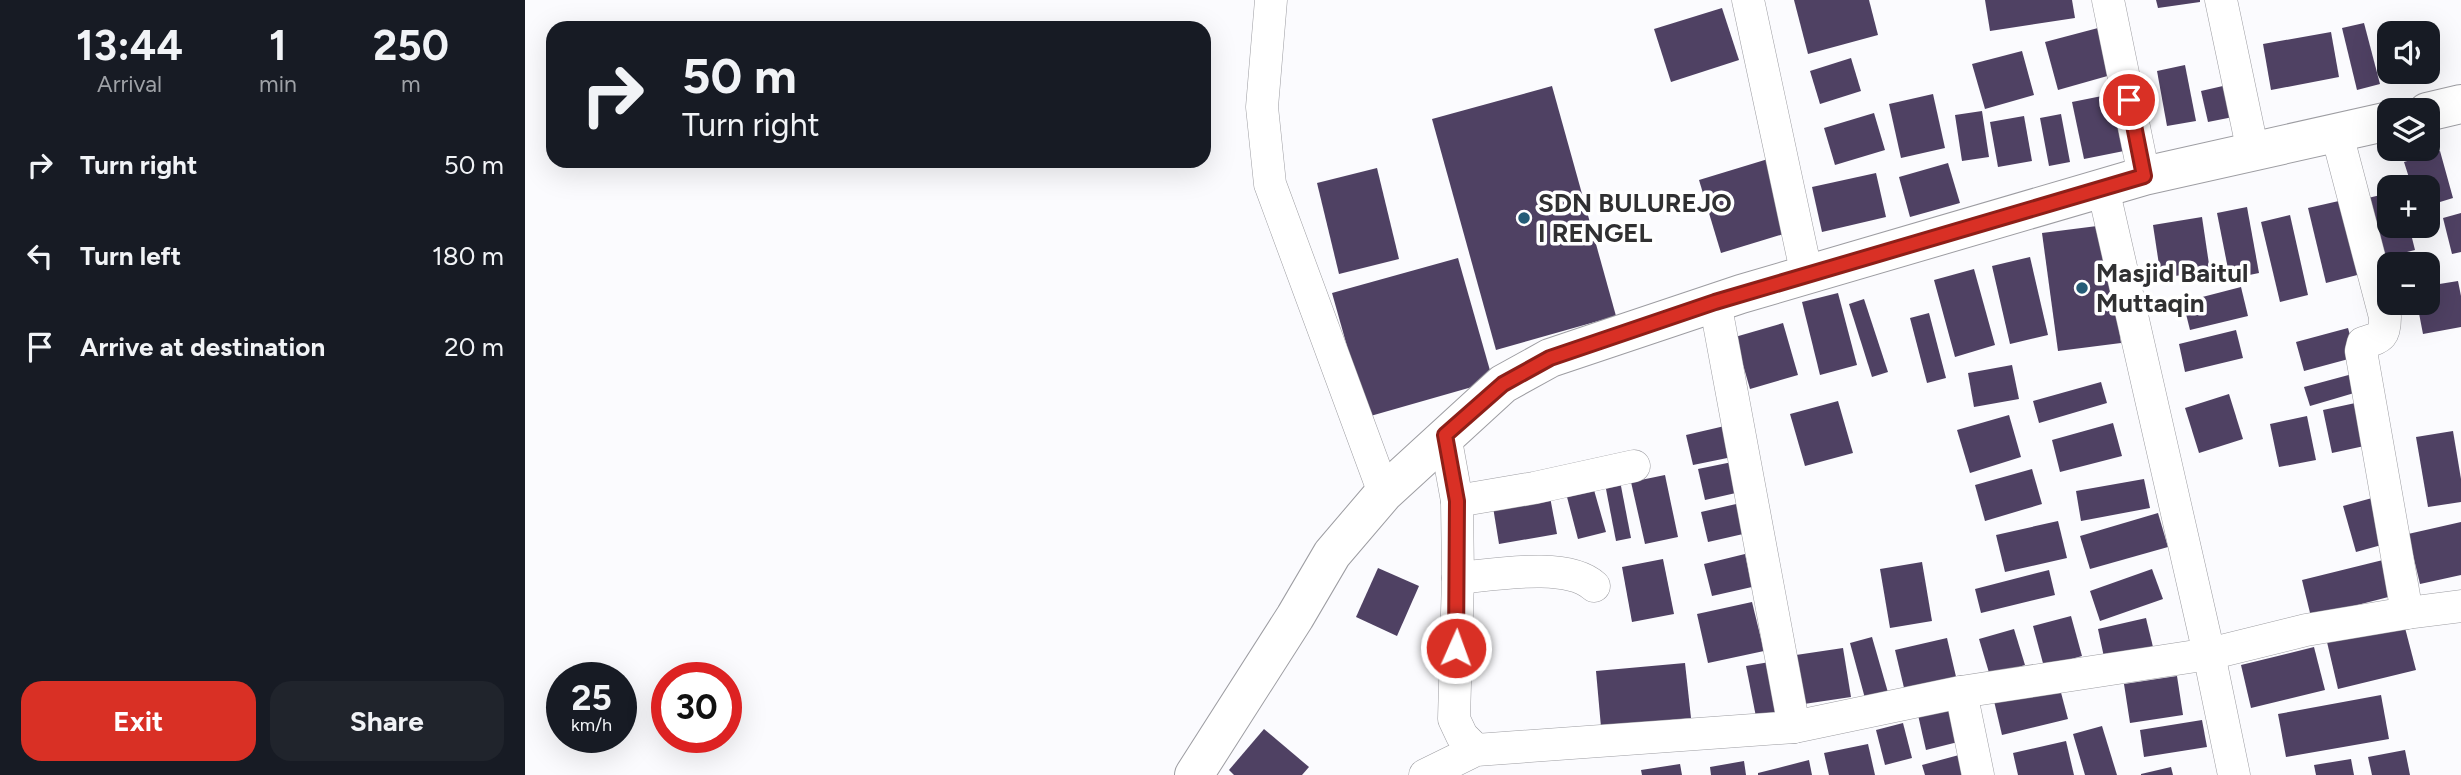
<!DOCTYPE html>
<meta charset="utf-8">
<style>
:root{--surface:#171b24;--page:#20242c;--text:#f1f3f6;--muted:#9ea1a6;--accent:#d93025}
body{margin:0;font-family:Figtree,sans-serif;background:var(--page);color:var(--text);height:100vh;display:flex;flex-direction:column;font-size:26px;white-space:nowrap}
*{box-sizing:border-box;margin:0}
p{font-size:23px;color:var(--muted)}
.icon{flex:none;width:38px;height:38px;fill:none;stroke:currentColor;stroke-width:2;stroke-linecap:round;stroke-linejoin:round}
.map{position:relative;flex:1;overflow:hidden}
.sheet{display:flex;flex-direction:column;background:var(--surface);width:525px}
.sheet>*{flex:none}
.banner{position:absolute;left:21px;top:21px;width:665px;height:147px;border-radius:21px;box-shadow:0 7px 28px #0002;background:#171b24;color:var(--text);overflow:hidden}
.fabs{position:absolute;left:1852px;top:21px;display:grid;gap:14px}
.fabs a{display:grid;place-items:center;width:63px;height:63px;border-radius:14px;background:var(--surface);box-shadow:0 7px 28px #0002;font-size:35px}
.speed{position:absolute;left:21px;top:662px;display:flex;gap:14px;font-size:35px;font-weight:700;text-align:center}
.speed>*{display:grid;place-content:center;width:91px;height:91px;border-radius:50%;background:var(--surface);box-shadow:0 7px 28px #0002;line-height:1}
.speed small{font-size:18px;font-weight:400}
.speed .limit{border:10px solid #d22;background:#fff;color:#111}
.pin{position:absolute;display:grid;place-items:center;width:60px;height:60px;color:#fff;margin:-30px;border:4px solid #fff;border-radius:50%;box-shadow:0 2px 7px #0007}
.me{position:absolute;width:77px;margin:-38px;rotate:2deg;stroke-linejoin:round;filter:drop-shadow(0 0 5px #0008)}
.turn{display:flex;align-items:center;gap:24px;height:147px;padding:0 21px;font-size:32px}
.turn .icon{width:91px;height:91px;stroke-width:2.5}
.turn b{display:block;font-size:49px;line-height:60px}
.eta{display:flex;justify-content:space-evenly;align-items:center;height:119px;text-align:center}
.eta b{font-size:42px;font-weight:700;line-height:49px}
.button{display:flex;gap:14px;margin-top:auto;padding:14px 21px}
.button a{flex:1;height:80px;border-radius:21px;background:var(--accent);color:#fff;font-size:28px;font-weight:700;line-height:80px;text-align:center}
.button a+a{background:var(--page);color:var(--text)}
ul{padding:0;list-style:none}
li{display:flex;align-items:center;gap:21px;height:91px;padding:0 21px}
li div{flex:1}
li b{display:block;font-size:26px}
li em{font-style:normal}
main{display:flex;flex:1;min-height:0}
.map>svg:first-child{display:block}
</style>
<main>
<section class="sheet">
<div class="eta">
<div><b>13:44</b><p>Arrival</p></div>
<div><b>1</b><p>min</p></div>
<div><b>250</b><p>m</p></div>
</div>
<ul>
<li><svg class="icon" aria-label="right" viewBox="0 0 24 24"><path d="M7 20v-9h11M14 6l5 5-5 5"/></svg><div><b>Turn right</b></div><em>50 m</em></li>
<li><svg class="icon" aria-label="left" viewBox="0 0 24 24"><path d="M17 20v-9H6M10 6l-5 5 5 5"/></svg><div><b>Turn left</b></div><em>180 m</em></li>
<li><svg class="icon" aria-label="arrive" viewBox="0 0 24 24"><path d="M6 21V4h12l-3 4 3 4H6"/></svg><div><b>Arrive at destination</b></div><em>20 m</em></li>
</ul>
<div class="button"><a>Exit</a><a>Share</a></div>
</section>
<div class="map">
<svg width="1936" height="775" viewBox="0 0 1936 775">
<rect width="100%" height="100%" fill="#fbfbfe"/>
<g fill="#4f4163">
<path d="M1269,0h75l9,35 -70,19z"/>
<path d="M1460,0h87l3,18 -85,13z"/>
<path d="M1631,0h44v2l-42,6z"/>
<path d="M1197,8l17,52 -68,22 -17,-53z"/>
<path d="M1839,23l16,61 -23,6 -15,-62z"/>
<path d="M1884,23l2,10h-22l-1,23 -6,-28z"/>
<path d="M1573,28l13,47 -53,15 -13,-48z"/>
<path d="M1806,32l8,45 -68,13 -8,-46z"/>
<path d="M1497,51l12,44 -49,14 -13,-45z"/>
<path d="M1326,58l10,33 -41,13 -10,-33z"/>
<path d="M1660,65l11,56 -29,5 -10,-55z"/>
<path d="M1866,72h28l1,2 -27,6z"/>
<path d="M1711,83l7,32 -35,7 -7,-31z"/>
<path d="M1027,86l64,230 -120,34 -64,-231z"/>
<path d="M1408,94l12,54 -44,10 -12,-54z"/>
<path d="M1587,94l12,57 -40,8 -12,-57z"/>
<path d="M1457,111l7,46 -27,4 -7,-46z"/>
<path d="M1349,113l11,37 -50,15 -11,-37z"/>
<path d="M1536,114l9,48 -21,4 -9,-48z"/>
<path d="M1499,116l8,45 -34,6 -8,-45z"/>
<path d="M1915,151l13,47 -26,8v-19h-15l-8,-25z"/>
<path d="M1243,159l22,73 -69,21 -22,-73z"/>
<path d="M1423,163l12,40 -50,14 -11,-40z"/>
<path d="M852,168l22,91 -60,15 -22,-91z"/>
<path d="M1351,173l10,44 -64,15 -10,-45z"/>
<path d="M1864,193v33h20l6,24 -32,8 -15,-60z"/>
<path d="M1827,198l17,74 -43,11 -18,-75z"/>
<path d="M1722,207l12,66 -29,6 -13,-66z"/>
<path d="M1936,213v39l-9,2 -9,-36z"/>
<path d="M1765,215l18,80 -28,7 -19,-80z"/>
<path d="M1677,217l8,54 -49,7 -8,-53z"/>
<path d="M1580,225l16,118 -63,8 -16,-118z"/>
<path d="M1505,257l18,78 -38,9 -18,-78z"/>
<path d="M933,258l35,123 -126,36 -35,-124z"/>
<path d="M1449,269l21,76 -40,12 -21,-77z"/>
<path d="M1933,281l3,15v31l-38,7 -6,-31h10v-17z"/>
<path d="M1716,287l7,29 -58,14 -7,-28z"/>
<path d="M1313,293l19,72 -37,10 -18,-73z"/>
<path d="M1339,299l24,73 -16,5 -23,-73z"/>
<path d="M1404,313l17,65 -19,5 -17,-65z"/>
<path d="M1258,323l15,52 -48,14 -15,-52z"/>
<path d="M1823,328l8,29 -52,14 -8,-29z"/>
<path d="M1711,330l7,28 -58,14 -6,-28z"/>
<path d="M1487,365l7,34 -45,8 -6,-34z"/>
<path d="M1831,373l5,18 -51,15 -6,-19z"/>
<path d="M1576,382l6,21 -68,20 -6,-22z"/>
<path d="M1704,394l14,45 -44,14 -14,-45z"/>
<path d="M1313,401l15,52 -48,13 -15,-52z"/>
<path d="M1835,402l9,43 -37,8 -9,-43z"/>
<path d="M1484,415l12,42 -51,16 -13,-43z"/>
<path d="M1782,416l9,44 -37,7 -9,-43z"/>
<path d="M1588,423l9,33 -62,16 -8,-32z"/>
<path d="M1204,425l8,31 -44,9 -7,-30z"/>
<path d="M1928,431l8,48v23l-33,5 -12,-70z"/>
<path d="M1217,460l7,30 -44,10 -7,-31z"/>
<path d="M1507,469l10,35 -57,17 -10,-36z"/>
<path d="M1140,475l13,62 -33,7 -14,-62z"/>
<path d="M1619,479l6,29 -69,13 -5,-30z"/>
<path d="M1095,481l11,57 -15,3 -11,-57z"/>
<path d="M1069,490l12,42 -28,7 -11,-42z"/>
<path d="M1858,495l13,46 -40,11 -13,-46z"/>
<path d="M1025,497l7,37 -58,10 -6,-37z"/>
<path d="M1220,502l7,30 -44,10 -7,-30z"/>
<path d="M1633,513l10,34 -78,22 -10,-33z"/>
<path d="M1533,521l9,37 -62,14 -9,-37z"/>
<path d="M1936,522v53l-41,9 -12,-50z"/>
<path d="M1220,554l7,33 -40,9 -8,-32z"/>
<path d="M1866,558l9,36 -89,23 -9,-37z"/>
<path d="M1138,559l11,55 -42,8 -10,-55z"/>
<path d="M1397,562l10,59 -42,7 -10,-59z"/>
<path d="M853,568l41,18 -22,50 -41,-19z"/>
<path d="M1627,569l11,30 -63,22 -10,-30z"/>
<path d="M1524,570l6,25 -74,18 -6,-24z"/>
<path d="M1227,602l12,49 -56,12 -11,-49z"/>
<path d="M1546,616l11,40 -38,11 -11,-41z"/>
<path d="M1621,618l7,29 -49,10 -6,-28z"/>
<path d="M1879,624l12,46 -78,19 -11,-47z"/>
<path d="M1489,629l11,36 -35,11 -11,-37z"/>
<path d="M1347,637l17,59 -23,6 -16,-59z"/>
<path d="M1422,638l10,43 -52,11 -10,-42z"/>
<path d="M1789,647l11,43 -74,18 -10,-43z"/>
<path d="M1318,648l8,49 -47,7 -8,-49z"/>
<path d="M1256,660l11,60 -34,7 -12,-61z"/>
<path d="M1160,663l6,55 -90,9 -5,-56z"/>
<path d="M1652,676l6,39 -53,8 -6,-39z"/>
<path d="M1534,685l9,34 -66,16 -8,-34z"/>
<path d="M1856,695l8,44 -103,18 -8,-43z"/>
<path d="M1432,705l9,35 -40,10 -8,-35z"/>
<path d="M1677,720l5,27 -63,10 -4,-27z"/>
<path d="M1378,723l9,35 -27,7 -9,-35z"/>
<path d="M1577,726l15,49h-32l-12,-41z"/>
<path d="M739,729l45,38 -7,8h-68l-5,-5z"/>
<path d="M1541,741l8,34h-56l-5,-22z"/>
<path d="M1343,744l7,31h-46l-5,-22z"/>
<path d="M1880,750l5,25h-38l-4,-18z"/>
<path d="M1445,752l6,23h-51l-3,-10z"/>
<path d="M1826,759l3,16h-38l-2,-10z"/>
<path d="M1284,760l3,15h-54v-2z"/>
<path d="M1219,761l2,14h-35l-1,-8z"/>
<path d="M1155,764l2,11h-40l-1,-5z"/>
<path d="M1646,767l2,8h-32v-1z"/>
</g>
<g fill="none" stroke-linecap="round" stroke-linejoin="round">
<g stroke="#9d9da2" stroke-width="33">
<g id="street">
<path d="M746,0l-9,107 8,77 114,309"/>
<path d="M1223,0l59,276"/>
<path d="M1583,0l36,176"/>
<path d="M1696,0l32,152"/>
<path d="M1812,134l48,183c0,20 -4,20 -22,26l-2,8 46,262"/>
<path d="M1578,188l106,466 25,121"/>
<path d="M1190,302l79,425"/>
<path d="M920,435l12,66 1,77 -4,141 8,17 14,14"/>
<path d="M932,501l77,-13 100,-22"/>
<path d="M933,578c35,-3 109,-17 136,8"/>
<path d="M1436,692l17,83"/>
<path d="M900,775l51,-25 318,-23 167,-35 248,-38 97,-24 101,-17 54,-7"/>
</g>
</g>
<g stroke="#9d9da2" stroke-width="40">
<g id="secondary">
<path d="M1902,112l34,-8"/>
<path d="M669,775l101,-158 37,-63 52,-61 119,-109 47,-26 191,-64 403,-118 245,-55"/>
</g>
</g>
<use href="#street" stroke="#fff" stroke-width="32"/>
<use href="#secondary" stroke="#fff" stroke-width="38"/>
</g>
<g fill="none" stroke-linecap="round" stroke-linejoin="round">
<g stroke="#8d1f18" stroke-width="18">
<path id="route" d="M931,648l1,-147 -12,-66 58,-51 47,-26 165,-56 429,-126 -15,-76"/>
</g>
<use href="#route" stroke="#d93025" stroke-width="12"/>
</g>
<g fill="#255c77" stroke="#fff" stroke-width="2.5">
<circle cx="999" cy="218" r="7"/>
<circle cx="1557" cy="288" r="7"/>
</g>
<g text-anchor="middle" dominant-baseline="central" stroke-width="7" stroke-linejoin="round" paint-order="stroke">
<g font-size="26" font-weight="bold" fill="#303032" stroke="#fff" text-anchor="start">
<text x="1013" y="203">SDN BULUREJO<tspan x="1013" dy="30">I RENGEL</tspan></text>
<text x="1571" y="273">Masjid Baitul<tspan x="1571" dy="30">Muttaqin</tspan></text>
</g>
</g>
</svg>
<div class="fabs">
<a><svg class="icon" aria-label="sound" viewBox="0 0 24 24"><path d="M4 9h4l5-4v14l-5-4H4zM17 9q2 3 0 6"/></svg></a>
<a><svg class="icon" aria-label="layers" viewBox="0 0 24 24"><path d="M12 4l9 5-9 5-9-5zM3 14l9 5 9-5"/></svg></a>
<a>+</a>
<a>−</a>
</div>
<div class="speed"><div>25<small>km/h</small></div><div class="limit">30</div></div>
<div class="pin" style="left:1604px;top:100px;background:#d93025"><svg class="icon" aria-label="arrive" viewBox="0 0 24 24"><path d="M6 21V4h12l-3 4 3 4H6"/></svg></div>
<svg class="me" style="left:931px;top:648px" viewBox="-20 -20 40 40"><circle r="17" fill="#d93025" stroke="#fff" stroke-width="3"/><path d="M0-11L8 9 0 5-8 9z" fill="#fff"/></svg>
<div class="banner">
<div class="turn"><svg class="icon" aria-label="right" viewBox="0 0 24 24"><path d="M7 20v-9h11M14 6l5 5-5 5"/></svg><div><b>50 m</b>Turn right</div></div>
</div>
</div>
</main>
